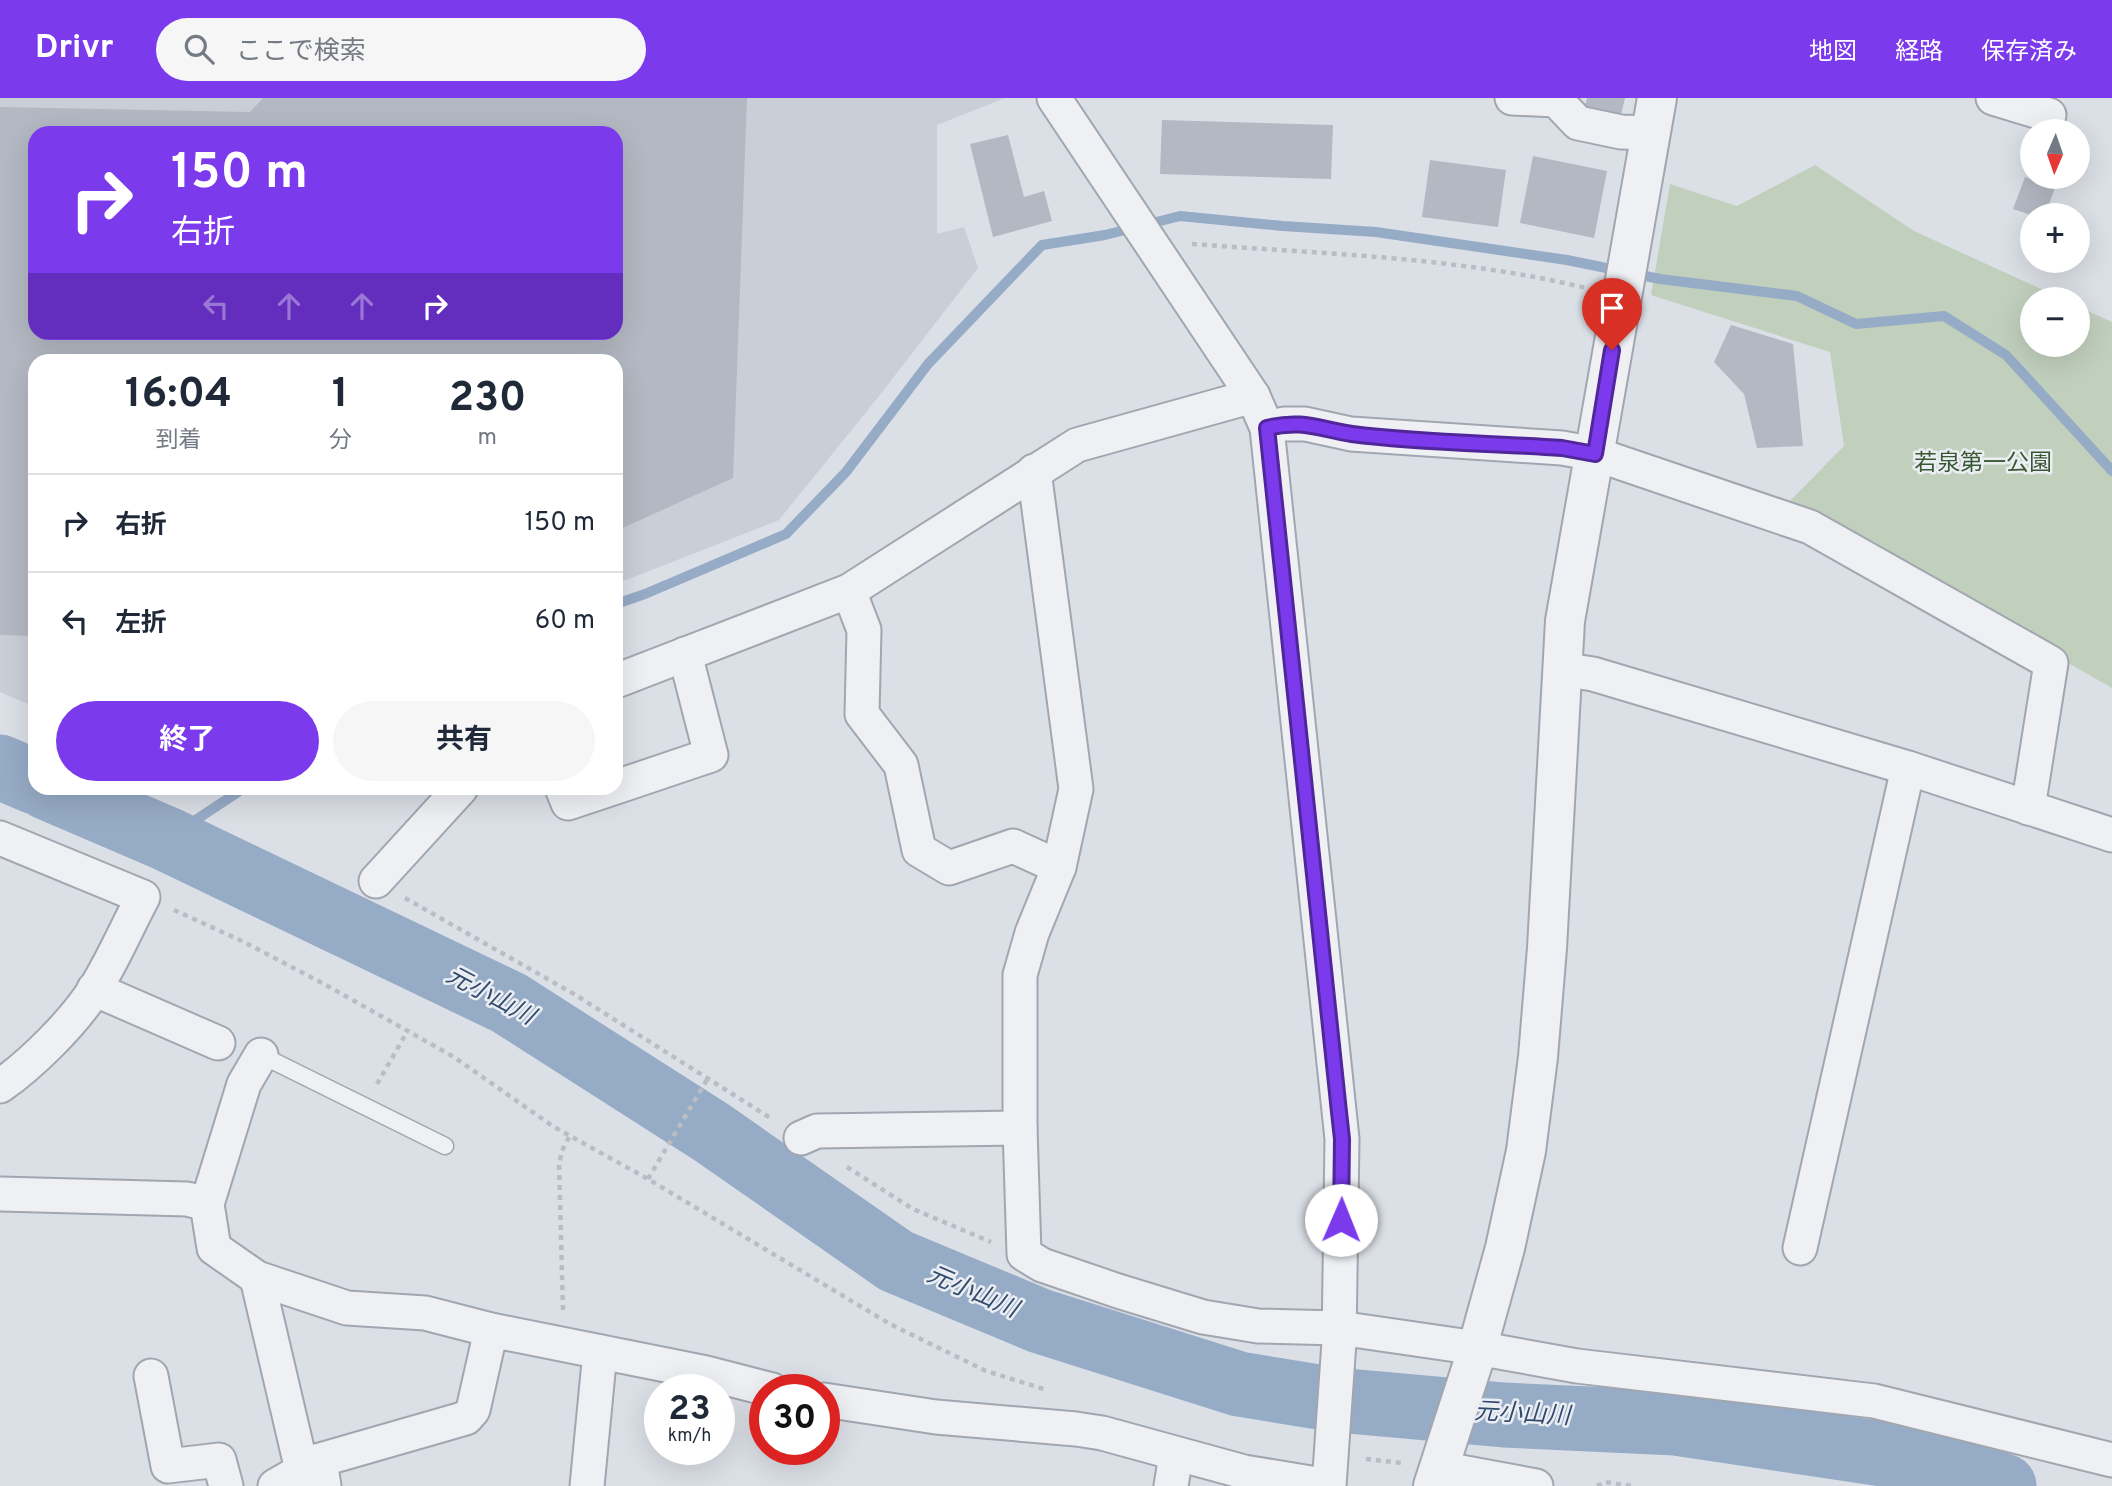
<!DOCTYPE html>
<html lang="ja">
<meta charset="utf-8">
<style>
:root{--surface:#fff;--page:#f6f6f7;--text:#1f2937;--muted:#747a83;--line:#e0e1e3;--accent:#7c3aed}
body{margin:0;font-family:Overpass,"Noto Sans JP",sans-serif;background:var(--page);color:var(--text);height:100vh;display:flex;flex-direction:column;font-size:26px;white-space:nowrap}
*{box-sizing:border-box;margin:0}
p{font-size:23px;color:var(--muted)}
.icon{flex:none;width:38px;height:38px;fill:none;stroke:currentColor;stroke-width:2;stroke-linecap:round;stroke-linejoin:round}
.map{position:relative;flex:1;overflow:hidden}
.details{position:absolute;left:28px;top:256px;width:595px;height:441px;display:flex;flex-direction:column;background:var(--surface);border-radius:21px;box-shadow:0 7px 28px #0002}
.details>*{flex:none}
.guide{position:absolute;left:28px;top:28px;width:595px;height:214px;border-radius:21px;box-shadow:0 7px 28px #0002;background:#7c3aed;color:#fff;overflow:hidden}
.needle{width:46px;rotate:182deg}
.buttons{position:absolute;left:2020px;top:21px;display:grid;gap:14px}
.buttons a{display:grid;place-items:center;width:70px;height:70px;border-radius:50%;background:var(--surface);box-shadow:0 7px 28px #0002;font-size:35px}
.speed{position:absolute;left:644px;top:1276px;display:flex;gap:14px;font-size:35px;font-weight:700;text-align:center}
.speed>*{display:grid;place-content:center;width:91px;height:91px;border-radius:50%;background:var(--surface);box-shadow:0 7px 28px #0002;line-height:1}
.speed small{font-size:18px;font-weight:400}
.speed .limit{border:10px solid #d22;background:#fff;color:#111}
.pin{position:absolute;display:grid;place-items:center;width:60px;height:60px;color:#fff;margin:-72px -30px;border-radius:50% 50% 50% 0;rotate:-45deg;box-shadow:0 0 7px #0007}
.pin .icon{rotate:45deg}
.me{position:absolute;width:77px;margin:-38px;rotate:1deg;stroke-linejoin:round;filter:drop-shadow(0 0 5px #0008)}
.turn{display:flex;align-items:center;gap:24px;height:147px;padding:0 28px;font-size:32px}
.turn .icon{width:91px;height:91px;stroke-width:2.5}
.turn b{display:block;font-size:49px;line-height:60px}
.lanes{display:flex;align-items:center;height:66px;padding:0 28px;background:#0003;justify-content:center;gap:35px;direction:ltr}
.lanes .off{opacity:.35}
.eta{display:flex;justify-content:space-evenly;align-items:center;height:119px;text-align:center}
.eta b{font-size:42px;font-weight:700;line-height:49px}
.cta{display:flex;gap:14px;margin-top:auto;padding:14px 28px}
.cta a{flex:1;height:80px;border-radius:42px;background:var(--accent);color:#fff;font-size:28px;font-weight:700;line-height:80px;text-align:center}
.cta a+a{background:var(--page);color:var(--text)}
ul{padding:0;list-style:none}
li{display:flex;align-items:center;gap:21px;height:98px;padding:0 28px;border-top:2px solid var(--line)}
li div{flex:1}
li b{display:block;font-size:26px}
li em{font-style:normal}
header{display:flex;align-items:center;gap:42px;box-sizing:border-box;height:98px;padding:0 35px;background:var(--accent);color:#fff}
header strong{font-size:33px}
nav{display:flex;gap:38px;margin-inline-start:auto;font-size:24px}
.search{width:490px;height:63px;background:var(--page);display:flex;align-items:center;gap:18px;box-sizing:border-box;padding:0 24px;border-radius:38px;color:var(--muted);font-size:26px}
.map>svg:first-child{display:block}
</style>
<header>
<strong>Drivr</strong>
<div class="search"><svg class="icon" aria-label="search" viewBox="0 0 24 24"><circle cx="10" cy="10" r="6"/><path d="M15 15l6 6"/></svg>ここで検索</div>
<nav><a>地図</a><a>経路</a><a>保存済み</a></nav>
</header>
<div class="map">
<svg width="2112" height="1388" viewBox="0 0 2112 1388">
<rect width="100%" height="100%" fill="#dbdfe6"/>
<path fill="#caced7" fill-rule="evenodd" d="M0,0h1005l-68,27v109l27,-7 14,41 -99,128 -100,124 -163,64v-224h-581v347l-35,-15zM35,35h581v199h-581z"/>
<path fill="#c1cfbd" d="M1815,67l99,66 149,68h-31v46h45v-39l35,16v366l-324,-185 56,-57 -14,-94 -179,-57 19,-111 67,22z"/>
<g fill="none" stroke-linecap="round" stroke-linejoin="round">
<g stroke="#96abc6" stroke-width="10">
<path d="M616,506l29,-10 141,-60 60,-62 82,-108 114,-119 63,-10 75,-19 103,10 93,6 191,28 93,19 137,17 59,28 88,-8 62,39 106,116"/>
<path d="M167,741l77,-51"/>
</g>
<g stroke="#96abc6" stroke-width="65">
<path d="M0,669l35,15"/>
<path d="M48,690l119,51 342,164 202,129 185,129 144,60 199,63 98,16 167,15 172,8 240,36 88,27"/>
</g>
</g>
<g fill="#b3b8c2" fill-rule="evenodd">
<path d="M263,0h484l-14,380 -117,53v-171h-581v276l-35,-1v-528l250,5zM35,35h581v199h-581z"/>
<path d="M1587,0h38l-5,20 -36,-8z"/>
<path d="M1162,22l171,5 -2,54 -171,-5z"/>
<path d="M1008,37l16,62 20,-6 8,30 -59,16 -23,-93z"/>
<path d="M1533,58l74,15 -13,67 -74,-15z"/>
<path d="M1430,62l76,10 -8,57 -76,-10z"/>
<path d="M2025,79l30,11 -10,27h-14l-18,-6z"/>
<path d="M1731,227l62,19 10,102 -46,2 -13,-54 -30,-32z"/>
</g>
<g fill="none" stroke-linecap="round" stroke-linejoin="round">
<g stroke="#a1a6af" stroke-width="19">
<path id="service" d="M261,957l184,91"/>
</g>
<g stroke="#a1a6af" stroke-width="37">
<g id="minor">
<path d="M1512,0l44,2 22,23 43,9 29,1"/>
<path d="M1993,0l56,17"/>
<path d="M1267,330l17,-4h21l46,10 211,14 33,6 215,73 241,136 -23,145"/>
<path d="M1034,373l42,318 -17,78 -27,66 -12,42v153l4,126 18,11 76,26 85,26 55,9 81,2 138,20 100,18 297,35 238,59"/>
<path d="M849,493l15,39 -2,84 39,51 18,85 30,18 64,-22 46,21"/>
<path d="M1561,571l32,5 315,94 204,67"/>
<path d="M616,583l233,-90 228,-146 176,-49"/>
<path d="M616,689l95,-32 -26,-101"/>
<path d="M562,690l6,15 45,-15"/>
<path d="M0,740l143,59c-16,30 -30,63 -48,92 -21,33 -63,75 -95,97"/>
<path d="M376,783l85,-93"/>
<path d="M94,891l124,54"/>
<path d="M801,1040l16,-7 203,-3"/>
<path d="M0,1096l187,5 20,5 7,44 43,30 90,30 78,5 66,17 215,43 66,17"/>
<path d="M207,1106l37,-120 17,-29"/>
<path d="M1800,1150l108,-480"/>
<path d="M257,1180l45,192"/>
<path d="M151,1278l17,90 51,-6 7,26"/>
<path d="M824,1302l112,17 140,12 26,4 142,39 85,14 10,-144 3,-203 -75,-711 -14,-32 -199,-298"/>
<path d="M1439,1370l97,18"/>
<path d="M275,1388l45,-26"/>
<path d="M324,1388l-4,-26 146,-42 7,-8 18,-80"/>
<path d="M587,1388l13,-134"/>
<path d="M1171,1388l5,-31"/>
</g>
</g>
<g stroke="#a1a6af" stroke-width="42">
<path id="tertiary" d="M1433,1388l41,-126 31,-112 21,-97 12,-94 9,-109 18,-327 92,-523"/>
</g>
<g stroke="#babdc4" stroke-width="4.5" stroke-dasharray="5 5" stroke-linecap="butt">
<path d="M1192,146c132,10 266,13 394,44"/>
<path d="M405,800l169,96 198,125"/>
<path d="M174,812l68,31 82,43 130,73 100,70 94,52 242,145 96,47 58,18"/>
<path d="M377,986l30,-52"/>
<path d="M847,1069l66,42 78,33"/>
<path d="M648,1081l60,-101"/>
<path d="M563,1212l-4,-146 3,-13 8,-16"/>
<path d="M1366,1361l36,4"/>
<path d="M1597,1388l8,-4 27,4"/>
</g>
<use href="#service" stroke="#eef0f4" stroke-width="16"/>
<use href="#minor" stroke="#eef0f4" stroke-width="33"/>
<use href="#tertiary" stroke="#eef0f4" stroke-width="38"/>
</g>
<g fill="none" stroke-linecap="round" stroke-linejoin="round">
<g stroke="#51269a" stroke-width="18">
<path id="route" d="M1341,1122l1,-81 -3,-27 -72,-684c35,-9 52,1 85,6 69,9 140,9 210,14l33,6 17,-104"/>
</g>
<use href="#route" stroke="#7c3aed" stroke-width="12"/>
</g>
<g text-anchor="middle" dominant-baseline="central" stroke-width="5" stroke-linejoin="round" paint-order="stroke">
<g font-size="23" fill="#395733" stroke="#eaeef3">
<text x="1983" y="366">若泉第一公園</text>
</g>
<g font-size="24" font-style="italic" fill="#314a6e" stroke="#eaeef3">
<text transform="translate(490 899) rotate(28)">元小山川</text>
<text transform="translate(972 1195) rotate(23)">元小山川</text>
<text transform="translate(1522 1317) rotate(3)">元小山川</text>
</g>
</g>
</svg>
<div class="buttons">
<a><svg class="needle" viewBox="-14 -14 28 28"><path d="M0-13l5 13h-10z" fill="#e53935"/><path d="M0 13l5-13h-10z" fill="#747a83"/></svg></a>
<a>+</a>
<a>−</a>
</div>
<div class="speed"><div>23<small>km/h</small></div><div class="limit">30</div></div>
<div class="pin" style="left:1612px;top:252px;background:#d93025"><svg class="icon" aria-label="arrive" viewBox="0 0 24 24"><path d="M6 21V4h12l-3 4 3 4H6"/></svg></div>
<svg class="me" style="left:1341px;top:1122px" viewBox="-20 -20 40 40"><circle r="19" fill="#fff"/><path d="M0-13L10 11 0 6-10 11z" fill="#7c3aed"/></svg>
<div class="guide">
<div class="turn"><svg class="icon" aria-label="right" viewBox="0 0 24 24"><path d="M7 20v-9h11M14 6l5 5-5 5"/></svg><div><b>150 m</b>右折</div></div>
<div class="lanes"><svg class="icon off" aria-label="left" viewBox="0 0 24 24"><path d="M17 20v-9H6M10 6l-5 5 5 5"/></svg><svg class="icon off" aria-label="ahead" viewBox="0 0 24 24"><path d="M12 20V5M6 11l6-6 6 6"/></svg><svg class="icon off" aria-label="ahead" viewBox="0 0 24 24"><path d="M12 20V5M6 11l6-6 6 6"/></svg><svg class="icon" aria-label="right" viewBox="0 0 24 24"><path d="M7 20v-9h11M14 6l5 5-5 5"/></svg></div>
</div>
<section class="details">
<div class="eta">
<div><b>16:04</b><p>到着</p></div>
<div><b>1</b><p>分</p></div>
<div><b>230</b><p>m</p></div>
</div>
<ul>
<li><svg class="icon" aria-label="right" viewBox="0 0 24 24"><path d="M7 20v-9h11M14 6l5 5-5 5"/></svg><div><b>右折</b></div><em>150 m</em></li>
<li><svg class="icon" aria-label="left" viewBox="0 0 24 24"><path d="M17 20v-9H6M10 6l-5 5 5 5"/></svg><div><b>左折</b></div><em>60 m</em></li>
</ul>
<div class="cta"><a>終了</a><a>共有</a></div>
</section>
</div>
